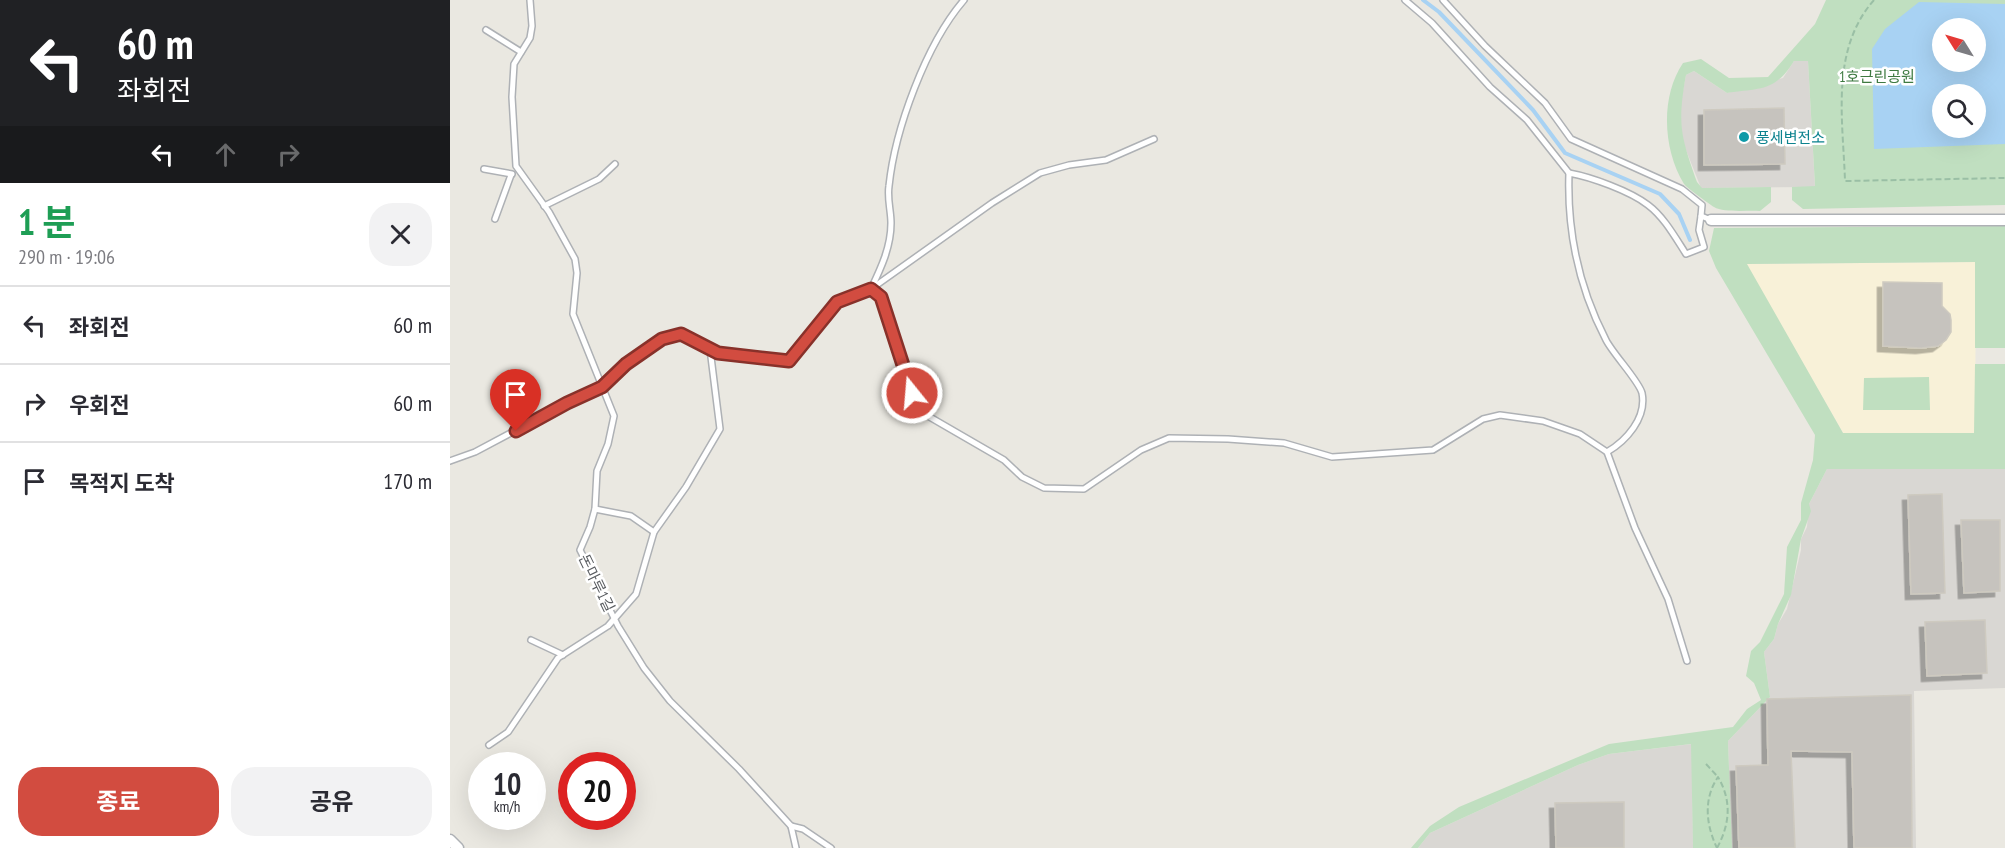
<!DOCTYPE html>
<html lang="ko">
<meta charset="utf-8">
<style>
:root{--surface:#fff;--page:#f2f2f3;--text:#2b2b33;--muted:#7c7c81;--line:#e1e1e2;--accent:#d24c40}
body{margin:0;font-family:"PT Sans Narrow","Noto Sans KR",sans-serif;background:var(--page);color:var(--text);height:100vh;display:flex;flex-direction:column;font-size:22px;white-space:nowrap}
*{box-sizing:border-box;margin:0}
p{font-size:20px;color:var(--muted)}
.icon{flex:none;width:33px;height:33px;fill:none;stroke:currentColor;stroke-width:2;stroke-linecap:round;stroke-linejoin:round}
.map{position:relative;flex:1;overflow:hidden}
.sheet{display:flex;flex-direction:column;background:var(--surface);width:450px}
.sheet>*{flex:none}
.hud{background:#202124;color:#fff;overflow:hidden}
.needle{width:39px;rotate:307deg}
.tools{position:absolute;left:1482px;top:18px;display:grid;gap:12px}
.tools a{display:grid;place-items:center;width:54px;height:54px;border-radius:50%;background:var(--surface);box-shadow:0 6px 24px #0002;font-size:30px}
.speed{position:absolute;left:18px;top:752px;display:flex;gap:12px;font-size:30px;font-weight:700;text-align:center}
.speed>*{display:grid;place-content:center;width:78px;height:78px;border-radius:50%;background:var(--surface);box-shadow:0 6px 24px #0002;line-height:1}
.speed small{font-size:15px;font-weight:400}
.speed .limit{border:9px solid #d22;background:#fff;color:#111}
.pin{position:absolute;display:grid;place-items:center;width:51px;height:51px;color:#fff;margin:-62px -26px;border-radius:50% 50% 50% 0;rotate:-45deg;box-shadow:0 0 6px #0007}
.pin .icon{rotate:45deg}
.me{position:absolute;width:66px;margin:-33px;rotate:343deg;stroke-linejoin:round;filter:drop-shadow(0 0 4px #0008)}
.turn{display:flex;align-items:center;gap:21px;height:126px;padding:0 18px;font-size:27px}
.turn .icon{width:78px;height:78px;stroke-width:2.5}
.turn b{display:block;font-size:42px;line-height:51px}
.lanes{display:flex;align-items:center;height:57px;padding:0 18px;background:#0003;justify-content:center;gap:30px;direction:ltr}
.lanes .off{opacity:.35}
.round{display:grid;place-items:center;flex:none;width:63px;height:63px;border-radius:24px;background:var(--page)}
.headline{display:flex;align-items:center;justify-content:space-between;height:102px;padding:0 18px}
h1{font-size:36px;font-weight:700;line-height:45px;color:#1e9e55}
.button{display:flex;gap:12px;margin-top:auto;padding:12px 18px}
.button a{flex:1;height:69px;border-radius:24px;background:var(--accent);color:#fff;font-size:24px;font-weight:700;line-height:69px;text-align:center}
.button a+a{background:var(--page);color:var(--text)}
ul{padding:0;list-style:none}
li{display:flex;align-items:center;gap:18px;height:78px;padding:0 18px;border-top:2px solid var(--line)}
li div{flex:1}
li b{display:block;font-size:22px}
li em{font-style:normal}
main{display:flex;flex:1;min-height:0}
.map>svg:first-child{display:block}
</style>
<main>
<section class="sheet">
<div class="hud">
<div class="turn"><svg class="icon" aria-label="left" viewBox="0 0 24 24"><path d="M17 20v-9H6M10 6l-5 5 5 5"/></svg><div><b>60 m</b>좌회전</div></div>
<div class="lanes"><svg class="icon" aria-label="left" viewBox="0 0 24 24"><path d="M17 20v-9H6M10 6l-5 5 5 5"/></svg><svg class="icon off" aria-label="ahead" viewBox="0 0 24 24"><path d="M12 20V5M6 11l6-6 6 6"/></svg><svg class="icon off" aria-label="right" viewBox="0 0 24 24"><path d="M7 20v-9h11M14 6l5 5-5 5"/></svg></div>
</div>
<div class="headline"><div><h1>1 분</h1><p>290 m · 19:06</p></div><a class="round"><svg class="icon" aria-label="close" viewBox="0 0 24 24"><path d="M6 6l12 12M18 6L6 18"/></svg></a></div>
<ul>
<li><svg class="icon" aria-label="left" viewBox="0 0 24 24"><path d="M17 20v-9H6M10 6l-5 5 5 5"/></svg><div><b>좌회전</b></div><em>60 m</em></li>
<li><svg class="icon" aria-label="right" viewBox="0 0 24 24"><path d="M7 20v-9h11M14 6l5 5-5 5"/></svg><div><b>우회전</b></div><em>60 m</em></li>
<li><svg class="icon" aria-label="arrive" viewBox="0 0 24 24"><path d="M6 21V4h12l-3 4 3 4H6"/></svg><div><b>목적지 도착</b></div><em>170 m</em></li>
</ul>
<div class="button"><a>종료</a><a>공유</a></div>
</section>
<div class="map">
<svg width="1555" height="848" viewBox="0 0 1555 848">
<defs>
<filter id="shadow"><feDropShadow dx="-5.5" dy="5.5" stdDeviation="0" flood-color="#0004"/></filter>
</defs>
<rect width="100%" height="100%" fill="#eae8e1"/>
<path fill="#f8f1d8" d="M1526,262l-1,171h-132l-97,-169z"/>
<g fill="#d9d7d3">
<path d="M1344,61h14l7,126 -114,1 -21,-53v-29l6,-31 8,-4 33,22 56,-15z"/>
<path d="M1377,469h178v219l-91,3 2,157h-184l-4,-107 42,-44 -6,-45 10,-13 4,-15 9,-15 14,-59v-11l6,-12 2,-23z"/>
<path d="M1242,744l1,104h-275l12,-15 148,-68 31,-11z"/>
</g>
<g fill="#c0dfc0" fill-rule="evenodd">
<path d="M1376,0h179v205l-202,4 -11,-9v-13l23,-1 -7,-125h-14c-19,31 -34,27 -67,32l-33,-22 -8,4c-9,50 -5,61 11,107l5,6 69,-1v15l-11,9c-12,-1 -36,2 -46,-4 -6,-4 -27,-19 -30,-23 -21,-34 -24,-87 -1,-121l18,-4 28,19 39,-1 47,-53zM1492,28h34v34h-34zM1492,94h34v34h-34z"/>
<path d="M1555,226v122h-30v-86l-228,2 96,169h131l1,-69h30v105h-178l-18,35 2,7 -10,28 -10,56 -13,29 -4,15 -10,13 6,45 -42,44 4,107h-39l-2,-104 -82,10 -31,11 -148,68 -12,15h-7l19,-22 29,-19 150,-63 124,-17 14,-18 14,-9 -7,-17 -8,-7 5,-25 9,-9 24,-48 3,-47 14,-27v-17l12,-43 2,-25 -99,-167 -7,-17 5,-23z"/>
<path d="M1479,377l1,33h-67l1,-32z"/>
</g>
<path fill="#a8d2f3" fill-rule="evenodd" d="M1469,2l86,2v140l-131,5 -2,-100 13,-20zM1492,28h34v34h-34zM1492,94h34v34h-34z"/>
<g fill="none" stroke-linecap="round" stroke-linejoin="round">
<path stroke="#a8d2f3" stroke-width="4" d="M973,0l16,12 94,98 32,43 95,41 19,20 11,26"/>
</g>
<g fill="#c6c3be" stroke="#cecac0" stroke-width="1.5" filter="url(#shadow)">
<path d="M1334,108l1,56 -81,1v-55z"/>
<path d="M1433,282l59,1v23l8,8 1,6v12l-5,8 -8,6 -17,2 -38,-2z"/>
<path d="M1492,494l3,99 -34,1 -3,-99z"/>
<path d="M1511,520h39v71l-36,2z"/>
<path d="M1535,620l2,53 -60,3 -2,-54z"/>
<path d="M1461,695l1,153h-58l-2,-96 -61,-1 4,97h-56l-3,-82 32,-1 -1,-66z"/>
<path d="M1174,802v46h-68l-1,-45z"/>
</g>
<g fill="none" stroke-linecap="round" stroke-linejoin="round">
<g stroke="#aeb1b5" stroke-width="8">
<g id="lane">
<path d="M80,0l2,26 -2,12 -16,26 -2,33 4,69 33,46 26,47 2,14 -4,41 41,102 -6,28 -11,27 -2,38 -5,18 -10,23 38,76 26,42 26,33 69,68 52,57 5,22"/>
<path d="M955,0l27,23 58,64 37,33 42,53"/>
<path d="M993,0l42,46 60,57 26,36 111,50 20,16 -1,11"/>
<path d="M36,30l35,22"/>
<path d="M704,139l-48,21 -37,5 -29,8 -48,30 -121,86 10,8 31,96 16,23 76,44 18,17 22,11 40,1 57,-39 28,-12 59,1 56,4 48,14 101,-7 50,-31 17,-4 43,6 37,13 27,18c19,-11 40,-34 35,-59 -3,-12 -29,-39 -36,-53 -27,-52 -39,-109 -37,-167 22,4 61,18 79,32 16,12 27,32 38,49l18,-7 -5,-17 2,-14 10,4"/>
<path d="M34,169l28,5"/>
<path d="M94,206l55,-27 16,-15"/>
<path d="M45,219l16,-44"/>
<path d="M1157,452l28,76 33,71 19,62"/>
<path d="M0,461l25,-9 92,-49 35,-16 24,-23 36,-25 20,-4 36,18 71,8 48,-59 34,-13c10,-21 20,-42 20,-66 0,-12 -4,-25 -2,-37 6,-57 37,-142 75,-186"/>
<path d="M145,509l36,7 23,16"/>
<path d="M81,640l32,15"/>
<path d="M39,745l19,-13 50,-74 50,-32 28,-32 18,-62 32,-45 34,-58 -10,-80"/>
<path d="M341,826l12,3 28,19"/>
</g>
</g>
<g stroke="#aeb1b5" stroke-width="13">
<g id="street">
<path d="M1261,220h294"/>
<path d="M0,840l8,8"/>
</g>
</g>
<g stroke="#9abfa5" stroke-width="2" stroke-dasharray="6 3" stroke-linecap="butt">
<path d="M1424,0c-44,50 -31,119 -29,181l160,-3"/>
<path d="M1256,764l12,13"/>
<path d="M1267,848c13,-24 15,-47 1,-71 -15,22 -12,48 -1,71"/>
</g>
<use href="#lane" stroke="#fff" stroke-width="5"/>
<use href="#street" stroke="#fff" stroke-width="10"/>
</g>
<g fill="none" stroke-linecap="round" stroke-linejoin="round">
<g stroke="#88312a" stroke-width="15">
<path id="route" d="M66,431l51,-28 35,-16 24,-23 36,-25 19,-5 37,19 71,8 48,-59 34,-13 10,8 31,96"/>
</g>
<use href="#route" stroke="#d24c40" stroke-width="10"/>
</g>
<circle fill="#0f9aa8" stroke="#fff" stroke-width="2" cx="1294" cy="137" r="6"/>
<g text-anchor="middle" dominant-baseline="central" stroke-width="5" stroke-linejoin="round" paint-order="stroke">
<g font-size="15" fill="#3e7a41" stroke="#fff">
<text x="1427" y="76">1호근린공원</text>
</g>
<g font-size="15" fill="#0d838f" stroke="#fff" text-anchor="start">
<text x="1306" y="137">풍세변전소</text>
</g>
<g font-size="15" fill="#595c60" stroke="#fff">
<text transform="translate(147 583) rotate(64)">돈마루1길</text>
</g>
</g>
</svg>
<div class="tools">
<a><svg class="needle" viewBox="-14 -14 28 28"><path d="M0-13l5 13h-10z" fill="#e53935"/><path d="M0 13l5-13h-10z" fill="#7c7c81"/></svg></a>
<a><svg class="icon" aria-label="search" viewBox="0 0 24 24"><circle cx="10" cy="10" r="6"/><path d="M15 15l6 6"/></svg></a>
</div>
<div class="speed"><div>10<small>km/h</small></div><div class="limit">20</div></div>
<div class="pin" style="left:66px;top:431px;background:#d93025"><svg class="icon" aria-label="arrive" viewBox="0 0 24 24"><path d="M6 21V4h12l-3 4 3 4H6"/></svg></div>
<svg class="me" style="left:462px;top:393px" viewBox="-20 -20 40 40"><circle r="17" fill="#d24c40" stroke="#fff" stroke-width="3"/><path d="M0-11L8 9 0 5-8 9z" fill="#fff"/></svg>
</div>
</main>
